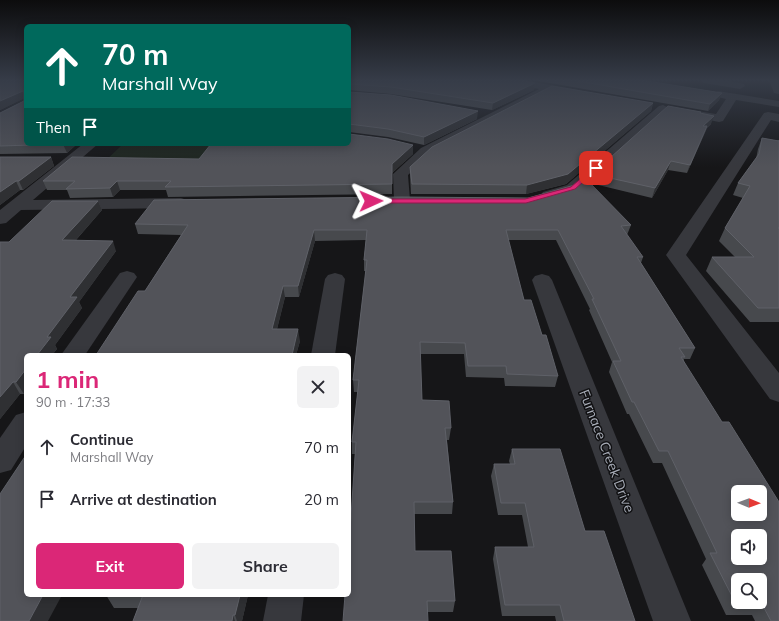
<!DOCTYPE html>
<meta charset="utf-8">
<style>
:root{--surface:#fff;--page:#f2f2f3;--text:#2b2b33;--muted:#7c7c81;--accent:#db2777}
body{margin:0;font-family:Mulish,sans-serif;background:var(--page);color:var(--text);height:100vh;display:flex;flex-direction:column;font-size:15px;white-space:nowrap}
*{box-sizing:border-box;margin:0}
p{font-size:13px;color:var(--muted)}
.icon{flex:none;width:22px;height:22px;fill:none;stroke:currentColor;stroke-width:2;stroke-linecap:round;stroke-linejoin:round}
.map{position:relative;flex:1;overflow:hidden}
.sheet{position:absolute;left:24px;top:353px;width:327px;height:244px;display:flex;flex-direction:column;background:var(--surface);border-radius:6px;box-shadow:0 2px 10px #0003}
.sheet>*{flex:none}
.guide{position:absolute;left:24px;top:24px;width:327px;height:122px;border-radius:6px;box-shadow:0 2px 10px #0003;background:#00695c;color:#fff;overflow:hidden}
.needle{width:26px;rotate:91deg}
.tools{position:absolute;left:731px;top:485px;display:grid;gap:8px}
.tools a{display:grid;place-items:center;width:36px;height:36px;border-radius:6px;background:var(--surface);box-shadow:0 2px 10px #0003;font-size:20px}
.pin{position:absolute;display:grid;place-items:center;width:34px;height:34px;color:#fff;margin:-17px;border-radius:8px;box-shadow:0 2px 6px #0006}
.me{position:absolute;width:44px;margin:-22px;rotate:89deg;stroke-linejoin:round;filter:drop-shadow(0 0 3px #0008)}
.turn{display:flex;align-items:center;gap:14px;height:84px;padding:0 12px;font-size:18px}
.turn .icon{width:52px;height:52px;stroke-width:2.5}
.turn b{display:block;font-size:28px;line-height:34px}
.then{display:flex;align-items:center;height:38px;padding:0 12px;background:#0003;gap:8px;font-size:15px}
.round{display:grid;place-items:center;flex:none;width:42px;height:42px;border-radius:6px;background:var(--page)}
.summary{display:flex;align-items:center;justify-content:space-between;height:68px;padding:0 12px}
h1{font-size:24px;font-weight:700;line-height:30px;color:var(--accent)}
.primary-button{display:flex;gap:8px;margin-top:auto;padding:8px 12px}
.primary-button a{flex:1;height:46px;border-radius:6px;background:var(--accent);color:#fff;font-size:16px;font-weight:700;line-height:46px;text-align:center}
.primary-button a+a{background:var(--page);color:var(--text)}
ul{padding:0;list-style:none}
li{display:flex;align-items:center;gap:12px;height:52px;padding:0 12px}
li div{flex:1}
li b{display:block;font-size:15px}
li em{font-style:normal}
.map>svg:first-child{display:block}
</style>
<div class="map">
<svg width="779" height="621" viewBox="0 0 779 621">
<rect width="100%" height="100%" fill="#161618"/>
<path fill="#1e261f" d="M123,144h89l-14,20 -97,1z"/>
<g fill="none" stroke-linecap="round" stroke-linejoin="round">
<g fill="#37383d" fill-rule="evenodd">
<path d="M501,80h22l55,10 5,3 -5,3 -27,-5 -120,63 -23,21 2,25 -2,3 -6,2 -6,-2 -2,-3 -1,-26 28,-26 118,-59 -33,-6z"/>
<path d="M699,80h24l21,4 1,2 -5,3 -36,-6z"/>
<path d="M769,80h10v14l-5,-1z"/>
<path d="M718,91l61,10v6l-43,-7 -13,21 -4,1 -34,-7 -6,-3 6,-3 31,5 10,-15 -12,-3 -1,-2z"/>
<path d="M663,105l6,3 -2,2 -88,81 -30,9 -6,-2 -2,-3 2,-3 24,-7 92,-79z"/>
<path d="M768,112l11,2v8l-8,-2 -85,135 93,118v29l-9,-3 -104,-144 98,-142z"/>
<path d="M83,144h15l-65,56 148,-2 6,2 2,3 -2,3 -6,2 -160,2 -15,13 -6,1v-14z"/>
<path d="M127,271l7,2 3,4 -52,78h-24l59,-82z"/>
<path d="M335,273l7,2 3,4 -10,76h-24l14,-76 3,-4z"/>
<path d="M542,274l7,2 3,4 139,341h-38l-121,-341 3,-4z"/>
<path d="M26,412v34l-15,24 -11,3v-35l16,-23z"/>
<path d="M268,595h36l-3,26h-38z"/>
</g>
</g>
<g fill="#47494d">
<path d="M0,80h26v64h51l-10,9 -67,1v-41l24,-12v-3l-24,12z"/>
<path d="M349,80l186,3 -1,7 -42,20 -101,-16 -42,-4z"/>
<path d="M533,80h108l81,13 -3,7 -11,11z"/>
<path d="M349,92l128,27 -53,26 -36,-8 -39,-5z"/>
<path d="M653,103l-2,8 -85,73 -40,10h-115l-1,-18v-9z"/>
<path d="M701,114l10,10 -4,4 -20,45 -19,-3 -16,28 -62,-15 2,-9z"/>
<path d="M762,138l17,3v-1v182h-29l-44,-51 6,-14h23l-16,-16 6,-13 18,-30 -10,-3 5,-12 18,-24 2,-10z"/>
<path d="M413,154l-21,19v21l-224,3 -2,-7h-46l-7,7 -43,1 -3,-8h-20l-4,-9 156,-22z"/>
<path d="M0,157h51l3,9 -31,24h-3l-20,15z"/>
<path d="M98,201l4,9 -26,30 40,11 -37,51 3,6 -27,37 2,4 -5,6h-26v35l-2,4h-4l-20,25v-177h9z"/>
<path d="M135,224l496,1 -4,10 16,22 -2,6 54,85 -5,11h-6v2l95,260h-24l-3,-6h-26l-24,-50 4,-6 -44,-96h-9l-24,-49h-2l-18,-42 3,-10 -23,-52 1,-1 -34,-69h-48l16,60 18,35 16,41 -3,11 -50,-1 -1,-8 -38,-1 -2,-23h-44l2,46 29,28 -2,12h-2l6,62 -1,12h-38l1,37 40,50 -2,11h-25l-79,-17 6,-141h-3v-12l6,-50h-4l-1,-12 13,-109h-2v-11l2,-20 -51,1 -16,56h-14l-8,32 23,12 -4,14h-200l49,-64 36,-56 -43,-1z"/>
<path d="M512,449l73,82 50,90h-79l-1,-5h-53l-9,-57 2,-12h33l-6,-32h-24l-7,-39 3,-12h16l-1,-3z"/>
<path d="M106,595h142l-6,26h-109l5,-13h-24z"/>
</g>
<g fill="#2f3033">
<path d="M535,83l-1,7 -42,20 1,-7z"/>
<path d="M23,91l2,7 -25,12v-9z"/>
<path d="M722,93l-3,7 -11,11 2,-7z"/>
<path d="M653,103l-2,8 -85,73 -40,10 1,-9z"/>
<path d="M478,111l-1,8 -53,26v-8z"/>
<path d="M714,116l-3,8 -4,4 -20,45 16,-47z"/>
<path d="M63,144h14l-10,9z"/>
<path d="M413,145v9l-21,19v-9z"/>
<path d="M51,157l3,9 -31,24 -4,-9z"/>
<path d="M671,161l-3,9 -16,28 3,-10z"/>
<path d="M16,181l4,9 -20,15v-13z"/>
<path d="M117,181l3,9 -7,7 -3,-9z"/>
<path d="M98,201l4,9 -35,40 -5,-10z"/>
<path d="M314,230l1,11 -16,56 -1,-11z"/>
<path d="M113,241l3,10 -37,51 3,6 -27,37 2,4 -5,6h-15l10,-18 23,-40z"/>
<path d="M283,286l2,11 -11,44 -2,-12z"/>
<path d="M298,329l2,12 -4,14h-4z"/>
<path d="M26,369v21l-2,4 -8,-12z"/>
<path d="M13,382l7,12 -20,25v-22z"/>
<path d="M43,595h19l-14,26h-19z"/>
<path d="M240,595h8l-6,26h-5l-2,-6z"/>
<path d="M233,615l2,6h-3z"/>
</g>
<g fill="#525359" stroke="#5f6168" fill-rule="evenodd">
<path d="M0,80h26v64h38l-64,2v-33l24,-12v-10h-1l-23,10z"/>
<path d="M349,80h170l16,3 -42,20 -102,-16 -42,-3z"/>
<path d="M572,80h69l81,13 -12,11z"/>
<path d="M552,86l101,17 -85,71 -41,11 -115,-1 -2,-17 22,-20z"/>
<path d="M349,92l42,3 87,16 -54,26 -36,-8 -39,-5z"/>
<path d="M668,106l33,6 -1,1 14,3 -11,10h4l-17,39 -19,-4 -16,27 -63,-14z"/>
<path d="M349,134l39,5 25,6 -21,19v20l-227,3 6,-6h-54l-7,7 -44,1 9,-8h-32l29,-24 127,2 12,-15h138z"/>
<path d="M762,138l17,3v-1v88h-1h1v80h-21l-46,-51h42l-29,-29 25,-42 -12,-3 21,-29z"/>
<path d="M0,157h51l-32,24h-3l-16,11z"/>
<path d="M586,179l45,46 -10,1 22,31h-6l58,91h-16l6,9h-4l41,65h7l50,80v119h-8l-9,-17h-26l-26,-51h7l-49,-102h-9l-25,-49h-2l-19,-41h8l-29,-62h2l-36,-69h-52l18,70h7l11,35h4l12,41 -51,-2 -1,-8h-38l-3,-23 -45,-1 2,58 27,1 2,27h-6l8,74h-39l1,49h36l4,50h-28l1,20h-85l2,-26h4v-49l7,-104h-4l7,-62h-6l14,-120h-3l3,-30h-53l-16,56h-15l-11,43h26l-6,26h-196l42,-64h7l43,-66 -53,-1 19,-24 248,-3 126,1 54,-15zM738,492h22v22h-22zM738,536h22v22h-22zM738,580h22v22h-22z"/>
<path d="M52,201h46l-36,39 51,1 -43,56h7l-30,40h4l-14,18h-11v14l-10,13h-3l-13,15v-155h9z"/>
<path d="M512,449h48l25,82h19l31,90h-71l-4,-16h-55l-10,-58h39l-9,-44h-24l-7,-39h21z"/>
<path d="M26,455v140h17l-14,26h-29v-127z"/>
<path d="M143,595h97l-5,20h-2l-1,6h-99z"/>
</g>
<linearGradient id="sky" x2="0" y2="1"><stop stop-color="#0c0c0d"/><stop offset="0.48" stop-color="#363c48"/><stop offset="1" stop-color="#363c48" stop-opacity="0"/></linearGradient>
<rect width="779" height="167" fill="url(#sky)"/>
<path fill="#db2777" stroke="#8e194d" d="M594,167l5,1 -24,21 -49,14h-155l-3,-2 3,-2h154l46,-12z"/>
<g text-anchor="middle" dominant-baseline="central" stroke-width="3" stroke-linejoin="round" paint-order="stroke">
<g font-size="14" fill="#a8adb8" stroke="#111113">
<text transform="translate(607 451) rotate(69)">Furnace Creek Drive</text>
</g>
</g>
</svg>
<div class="tools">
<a><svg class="needle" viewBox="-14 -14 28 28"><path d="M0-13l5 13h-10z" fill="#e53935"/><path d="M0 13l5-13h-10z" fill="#7c7c81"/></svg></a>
<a><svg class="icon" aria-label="sound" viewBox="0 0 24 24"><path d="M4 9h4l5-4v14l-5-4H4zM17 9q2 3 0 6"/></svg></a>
<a><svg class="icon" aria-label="search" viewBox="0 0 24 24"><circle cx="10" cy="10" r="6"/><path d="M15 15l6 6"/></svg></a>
</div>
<div class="pin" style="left:596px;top:168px;background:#d93025"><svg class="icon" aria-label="arrive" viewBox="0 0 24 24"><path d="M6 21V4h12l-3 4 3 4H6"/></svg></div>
<svg class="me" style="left:371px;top:201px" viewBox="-20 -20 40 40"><path d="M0-17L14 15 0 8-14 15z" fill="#db2777" stroke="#fff" stroke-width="4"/></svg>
<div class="guide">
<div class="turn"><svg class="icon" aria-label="ahead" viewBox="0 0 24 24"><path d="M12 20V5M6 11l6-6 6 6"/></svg><div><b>70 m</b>Marshall Way</div></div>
<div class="then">Then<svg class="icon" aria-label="arrive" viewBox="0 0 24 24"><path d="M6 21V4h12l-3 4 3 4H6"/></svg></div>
</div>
<section class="sheet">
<div class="summary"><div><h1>1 min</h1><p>90 m · 17:33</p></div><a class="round"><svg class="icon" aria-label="close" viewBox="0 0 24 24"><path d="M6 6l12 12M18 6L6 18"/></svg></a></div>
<ul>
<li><svg class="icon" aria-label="ahead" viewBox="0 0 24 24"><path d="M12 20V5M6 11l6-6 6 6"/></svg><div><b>Continue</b><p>Marshall Way</p></div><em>70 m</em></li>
<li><svg class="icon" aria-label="arrive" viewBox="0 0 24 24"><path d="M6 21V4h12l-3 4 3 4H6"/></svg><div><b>Arrive at destination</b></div><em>20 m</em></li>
</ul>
<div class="primary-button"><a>Exit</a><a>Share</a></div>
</section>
</div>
